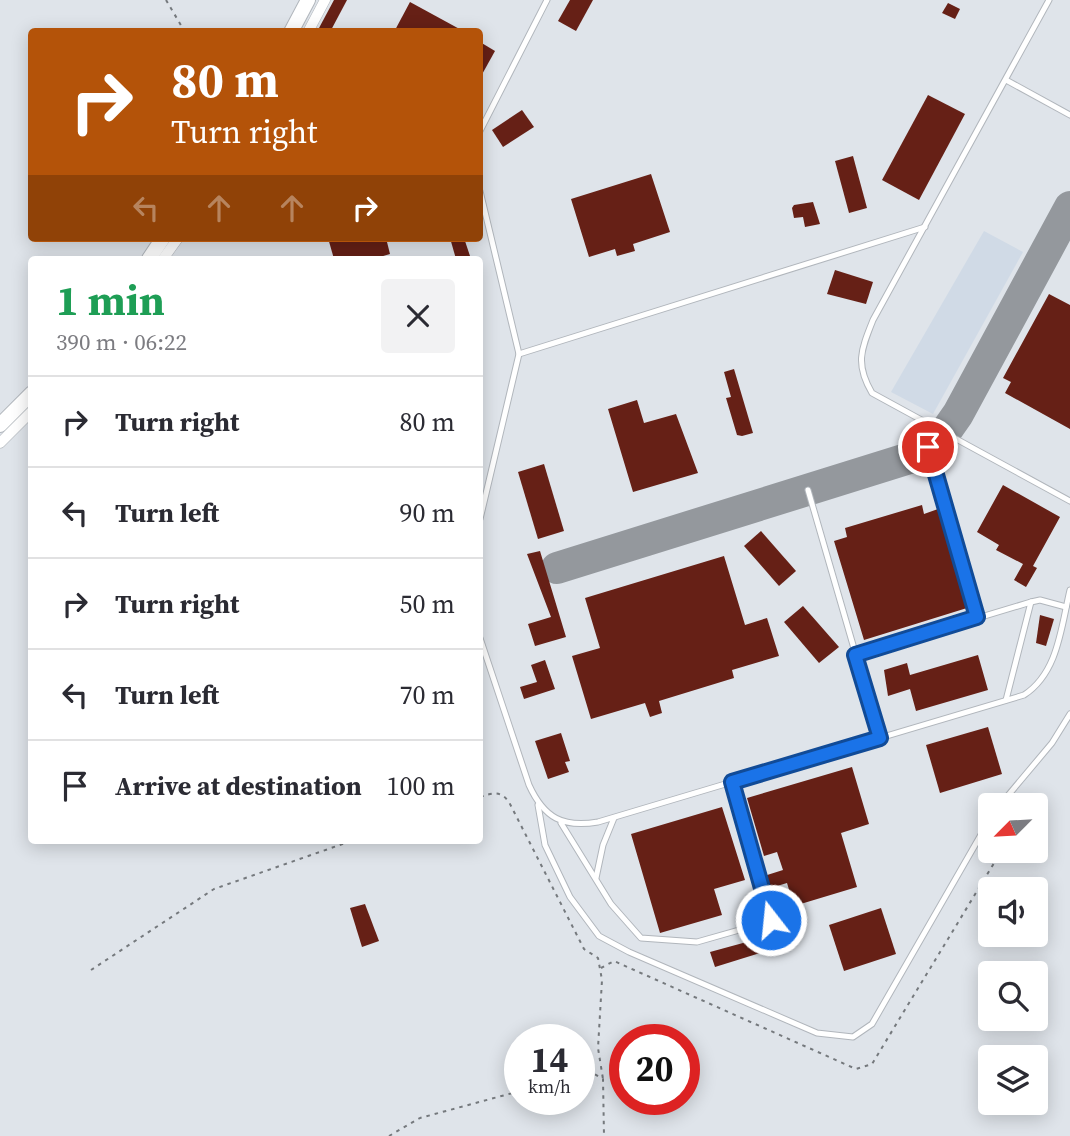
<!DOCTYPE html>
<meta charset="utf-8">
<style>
:root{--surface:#fff;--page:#f2f2f3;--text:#2b2b33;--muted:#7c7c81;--line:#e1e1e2}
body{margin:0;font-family:"Source Serif 4",serif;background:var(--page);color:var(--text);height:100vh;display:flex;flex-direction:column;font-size:26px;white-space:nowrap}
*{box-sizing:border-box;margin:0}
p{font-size:23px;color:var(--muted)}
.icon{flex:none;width:38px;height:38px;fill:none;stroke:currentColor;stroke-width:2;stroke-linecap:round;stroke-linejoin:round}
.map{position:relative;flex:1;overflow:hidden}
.side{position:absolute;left:28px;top:256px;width:455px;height:588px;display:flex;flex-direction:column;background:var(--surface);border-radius:7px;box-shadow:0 4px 18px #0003}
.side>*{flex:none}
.top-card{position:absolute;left:28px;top:28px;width:455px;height:214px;border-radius:7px;box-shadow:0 4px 18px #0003;background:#b45309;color:#fff;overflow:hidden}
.needle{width:46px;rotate:246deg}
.controls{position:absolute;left:978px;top:793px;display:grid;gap:14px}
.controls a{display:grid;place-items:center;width:70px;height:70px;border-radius:7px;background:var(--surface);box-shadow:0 4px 18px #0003;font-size:35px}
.speed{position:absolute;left:504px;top:1024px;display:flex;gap:14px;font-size:35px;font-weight:700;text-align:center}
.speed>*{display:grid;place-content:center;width:91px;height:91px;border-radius:50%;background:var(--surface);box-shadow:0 4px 18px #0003;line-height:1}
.speed small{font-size:18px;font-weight:400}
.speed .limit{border:10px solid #d22;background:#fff;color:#111}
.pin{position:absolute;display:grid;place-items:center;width:60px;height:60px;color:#fff;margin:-30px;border:4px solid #fff;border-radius:50%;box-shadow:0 2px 7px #0007}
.me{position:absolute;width:77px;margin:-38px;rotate:344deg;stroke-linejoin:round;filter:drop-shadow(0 0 5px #0008)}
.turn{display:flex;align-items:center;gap:24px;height:147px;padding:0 28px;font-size:32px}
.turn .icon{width:91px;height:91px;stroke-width:2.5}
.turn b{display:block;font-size:49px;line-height:60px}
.lanes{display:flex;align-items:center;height:66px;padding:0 28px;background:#0003;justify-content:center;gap:35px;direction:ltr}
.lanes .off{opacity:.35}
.round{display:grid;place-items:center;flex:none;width:74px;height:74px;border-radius:7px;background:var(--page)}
.head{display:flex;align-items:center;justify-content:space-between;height:119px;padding:0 28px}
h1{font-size:42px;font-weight:700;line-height:52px;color:#1e9e55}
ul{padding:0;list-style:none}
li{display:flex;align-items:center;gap:21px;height:91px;padding:0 28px;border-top:2px solid var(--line)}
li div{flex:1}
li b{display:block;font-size:26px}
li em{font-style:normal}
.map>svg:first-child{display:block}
</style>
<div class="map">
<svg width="1070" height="1136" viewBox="0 0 1070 1136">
<rect width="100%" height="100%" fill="#dfe4ea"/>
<path fill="#d0dae6" d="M984,231l39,21 -90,162 -42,-22z"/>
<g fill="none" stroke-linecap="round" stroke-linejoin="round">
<path stroke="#94989d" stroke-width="32" d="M557,568l359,-112 28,-22 14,-20 112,-207"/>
</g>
<g fill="#662016">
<path d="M334,0h13l-17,32h-4l-7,-4z"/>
<path d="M570,0h23l-17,31 -18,-10z"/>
<path d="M410,2l55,30h-71z"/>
<path d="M948,3l12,6 -5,10 -13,-6z"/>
<path d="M480,42l15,9 -15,27z"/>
<path d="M928,95l37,19 -46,86 -37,-20z"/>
<path d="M522,110l12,17 -31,20 -11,-17z"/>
<path d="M853,156l14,52 -18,5 -14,-52z"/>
<path d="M651,174l19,58 -37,12 2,7 -18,5 -2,-7 -26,8 -18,-58z"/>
<path d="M813,202l7,22 -15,3 -2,-10 -9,1 -2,-10 2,-3z"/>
<path d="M328,238h58l4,16 -17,5h-39z"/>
<path d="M450,238h14l7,21h-15z"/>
<path d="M835,270l38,12 -7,22 -39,-10z"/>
<path d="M1049,294l21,11v124l-65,-36 6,-11 -8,-4z"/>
<path d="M734,369l19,64 -11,3 -5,-1 -11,-37 5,-1 -7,-25z"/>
<path d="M637,400l7,23 32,-9 22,59 -65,19 -25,-83z"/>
<path d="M544,464l20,67 -26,8 -20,-67z"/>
<path d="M1003,485l57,32 -27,49 4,2 -11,19 -12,-7 9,-16 -27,-14 3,-5 -22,-13z"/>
<path d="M922,505l2,9 14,-5 29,99 -103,32 -30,-99 13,-4 -2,-9z"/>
<path d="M761,531l35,40 -17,15 -35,-40z"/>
<path d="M540,551l26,86 -31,9 -7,-22 23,-7 -24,-63z"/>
<path d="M724,556l21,69 22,-7 12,38 -47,14 2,8 -75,23 3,12 -12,4 -5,-14 -54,16 -19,-63 28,-8 -15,-50z"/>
<path d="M803,606l36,41 -20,16 -35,-41z"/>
<path d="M1040,615l14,4 -8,27 -10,-3z"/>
<path d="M978,655l10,35 -72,21 -6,-22 -22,7 -4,-26 23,-7 3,12z"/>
<path d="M545,660l10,29 -31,10 -4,-12 17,-5 -6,-17z"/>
<path d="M988,727l14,47 -62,19 -14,-48z"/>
<path d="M561,733l9,28 -5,1 4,10 -21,7 -13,-38z"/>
<path d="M852,767l17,57 -28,9 16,54 -63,19 -7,-23 -20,6 -3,-13 19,-6 -6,-18 -13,4 -17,-58z"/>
<path d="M722,807l23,73 -31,9 8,26 -62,18 -29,-99z"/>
<path d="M365,904l14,37 -17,6 -12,-39z"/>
<path d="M881,908l15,46 -52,17 -15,-46z"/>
<path d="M772,935l4,13 -61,19 -5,-15z"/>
</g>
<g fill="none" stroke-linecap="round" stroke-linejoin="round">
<g stroke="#b1b6bc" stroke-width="7">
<g id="lane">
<path d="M1049,0l-176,320c-12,30 -18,44 -1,73l198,108"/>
<path d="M1006,80l64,35"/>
<path d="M480,131l67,-131"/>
<path d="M480,191l39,163 -39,165"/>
<path d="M519,354l406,-127"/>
<path d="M927,447l50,170"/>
<path d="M808,490l72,248"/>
<path d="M480,638l49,147c15,33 34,43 69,37l134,-40 39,139 -74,21 -56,-4 -30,-34 -50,-81"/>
<path d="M855,655l176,-53 9,-2 26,7"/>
<path d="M1006,700l25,-98"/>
<path d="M732,782l292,-87c34,-22 37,-67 46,-105"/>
<path d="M538,805l7,40 25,52 29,39 30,16 188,81 36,4 19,-13 118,-205"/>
<path d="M1000,805l52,-62 18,-29"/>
<path d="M596,878l7,-33 11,-27"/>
</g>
</g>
<g stroke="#b1b6bc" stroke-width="11">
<g id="street">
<path d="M308,32l17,-32"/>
<path d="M163,259l15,-21"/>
<path d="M0,443l32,-32"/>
</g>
</g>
<g stroke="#b1b6bc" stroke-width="16">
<g id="secondary">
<path d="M291,32l17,-32"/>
<path d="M149,259l14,-21"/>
<path d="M0,425l32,-32"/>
</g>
</g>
<g stroke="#75797d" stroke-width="2" stroke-dasharray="3.5 5" stroke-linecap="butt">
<path d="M166,0l19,32"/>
<path d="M480,797c13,-4 20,-7 29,5l75,147 14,9 4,22 -4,68 5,31"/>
<path d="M601,968l13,-7 242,108 16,-5 130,-214"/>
<path d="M91,970l123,-81 140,-49"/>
<path d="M579,1075l12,-3 12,7 1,57"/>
<path d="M389,1136l31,-18 100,-27"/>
</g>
<use href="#lane" stroke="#fff" stroke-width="5"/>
<use href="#street" stroke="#fff" stroke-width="10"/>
<use href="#secondary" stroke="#fff" stroke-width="14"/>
</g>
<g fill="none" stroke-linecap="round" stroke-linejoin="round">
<g stroke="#114b97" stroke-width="18">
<path id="route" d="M771,920l-39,-138 148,-44 -25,-83 122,-38 -49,-170"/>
</g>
<use href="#route" stroke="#1a73e8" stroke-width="12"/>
</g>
</svg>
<div class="controls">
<a><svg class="needle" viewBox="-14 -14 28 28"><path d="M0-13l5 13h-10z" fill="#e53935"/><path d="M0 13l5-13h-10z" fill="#7c7c81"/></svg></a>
<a><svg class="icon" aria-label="sound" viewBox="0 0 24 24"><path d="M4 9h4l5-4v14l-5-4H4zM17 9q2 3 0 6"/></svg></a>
<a><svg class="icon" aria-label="search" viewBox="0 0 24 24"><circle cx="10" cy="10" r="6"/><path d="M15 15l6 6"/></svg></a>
<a><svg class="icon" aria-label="layers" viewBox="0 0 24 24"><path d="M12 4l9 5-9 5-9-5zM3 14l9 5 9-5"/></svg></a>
</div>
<div class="speed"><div>14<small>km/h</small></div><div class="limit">20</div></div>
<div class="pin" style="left:928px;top:447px;background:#d93025"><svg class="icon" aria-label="arrive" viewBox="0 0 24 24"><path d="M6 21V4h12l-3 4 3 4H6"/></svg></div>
<svg class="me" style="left:771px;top:920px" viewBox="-20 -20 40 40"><circle r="17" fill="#1a73e8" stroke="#fff" stroke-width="3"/><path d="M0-11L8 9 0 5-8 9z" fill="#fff"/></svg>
<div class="top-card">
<div class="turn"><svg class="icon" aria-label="right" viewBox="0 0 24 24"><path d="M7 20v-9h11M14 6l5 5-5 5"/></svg><div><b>80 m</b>Turn right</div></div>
<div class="lanes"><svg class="icon off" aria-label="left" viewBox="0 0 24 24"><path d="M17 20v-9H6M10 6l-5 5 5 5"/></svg><svg class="icon off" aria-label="ahead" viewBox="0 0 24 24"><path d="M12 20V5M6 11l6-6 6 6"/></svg><svg class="icon off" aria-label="ahead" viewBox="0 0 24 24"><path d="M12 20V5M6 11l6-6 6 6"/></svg><svg class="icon" aria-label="right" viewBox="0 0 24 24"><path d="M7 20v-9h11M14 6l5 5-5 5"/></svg></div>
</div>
<section class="side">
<div class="head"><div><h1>1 min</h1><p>390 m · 06:22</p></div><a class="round"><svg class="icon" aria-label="close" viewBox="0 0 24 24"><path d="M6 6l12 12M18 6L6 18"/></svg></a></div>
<ul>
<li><svg class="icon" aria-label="right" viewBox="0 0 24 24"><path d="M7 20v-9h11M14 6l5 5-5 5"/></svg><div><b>Turn right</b></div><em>80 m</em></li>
<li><svg class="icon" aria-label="left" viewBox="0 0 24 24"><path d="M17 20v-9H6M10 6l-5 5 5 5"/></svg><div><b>Turn left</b></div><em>90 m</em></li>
<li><svg class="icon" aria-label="right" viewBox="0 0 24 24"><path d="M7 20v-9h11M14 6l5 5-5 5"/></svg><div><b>Turn right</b></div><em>50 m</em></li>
<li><svg class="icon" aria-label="left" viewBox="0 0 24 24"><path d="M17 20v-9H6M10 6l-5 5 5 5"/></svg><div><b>Turn left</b></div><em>70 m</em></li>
<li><svg class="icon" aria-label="arrive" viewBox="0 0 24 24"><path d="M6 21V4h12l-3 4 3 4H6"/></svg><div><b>Arrive at destination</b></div><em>100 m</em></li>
</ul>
</section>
</div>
